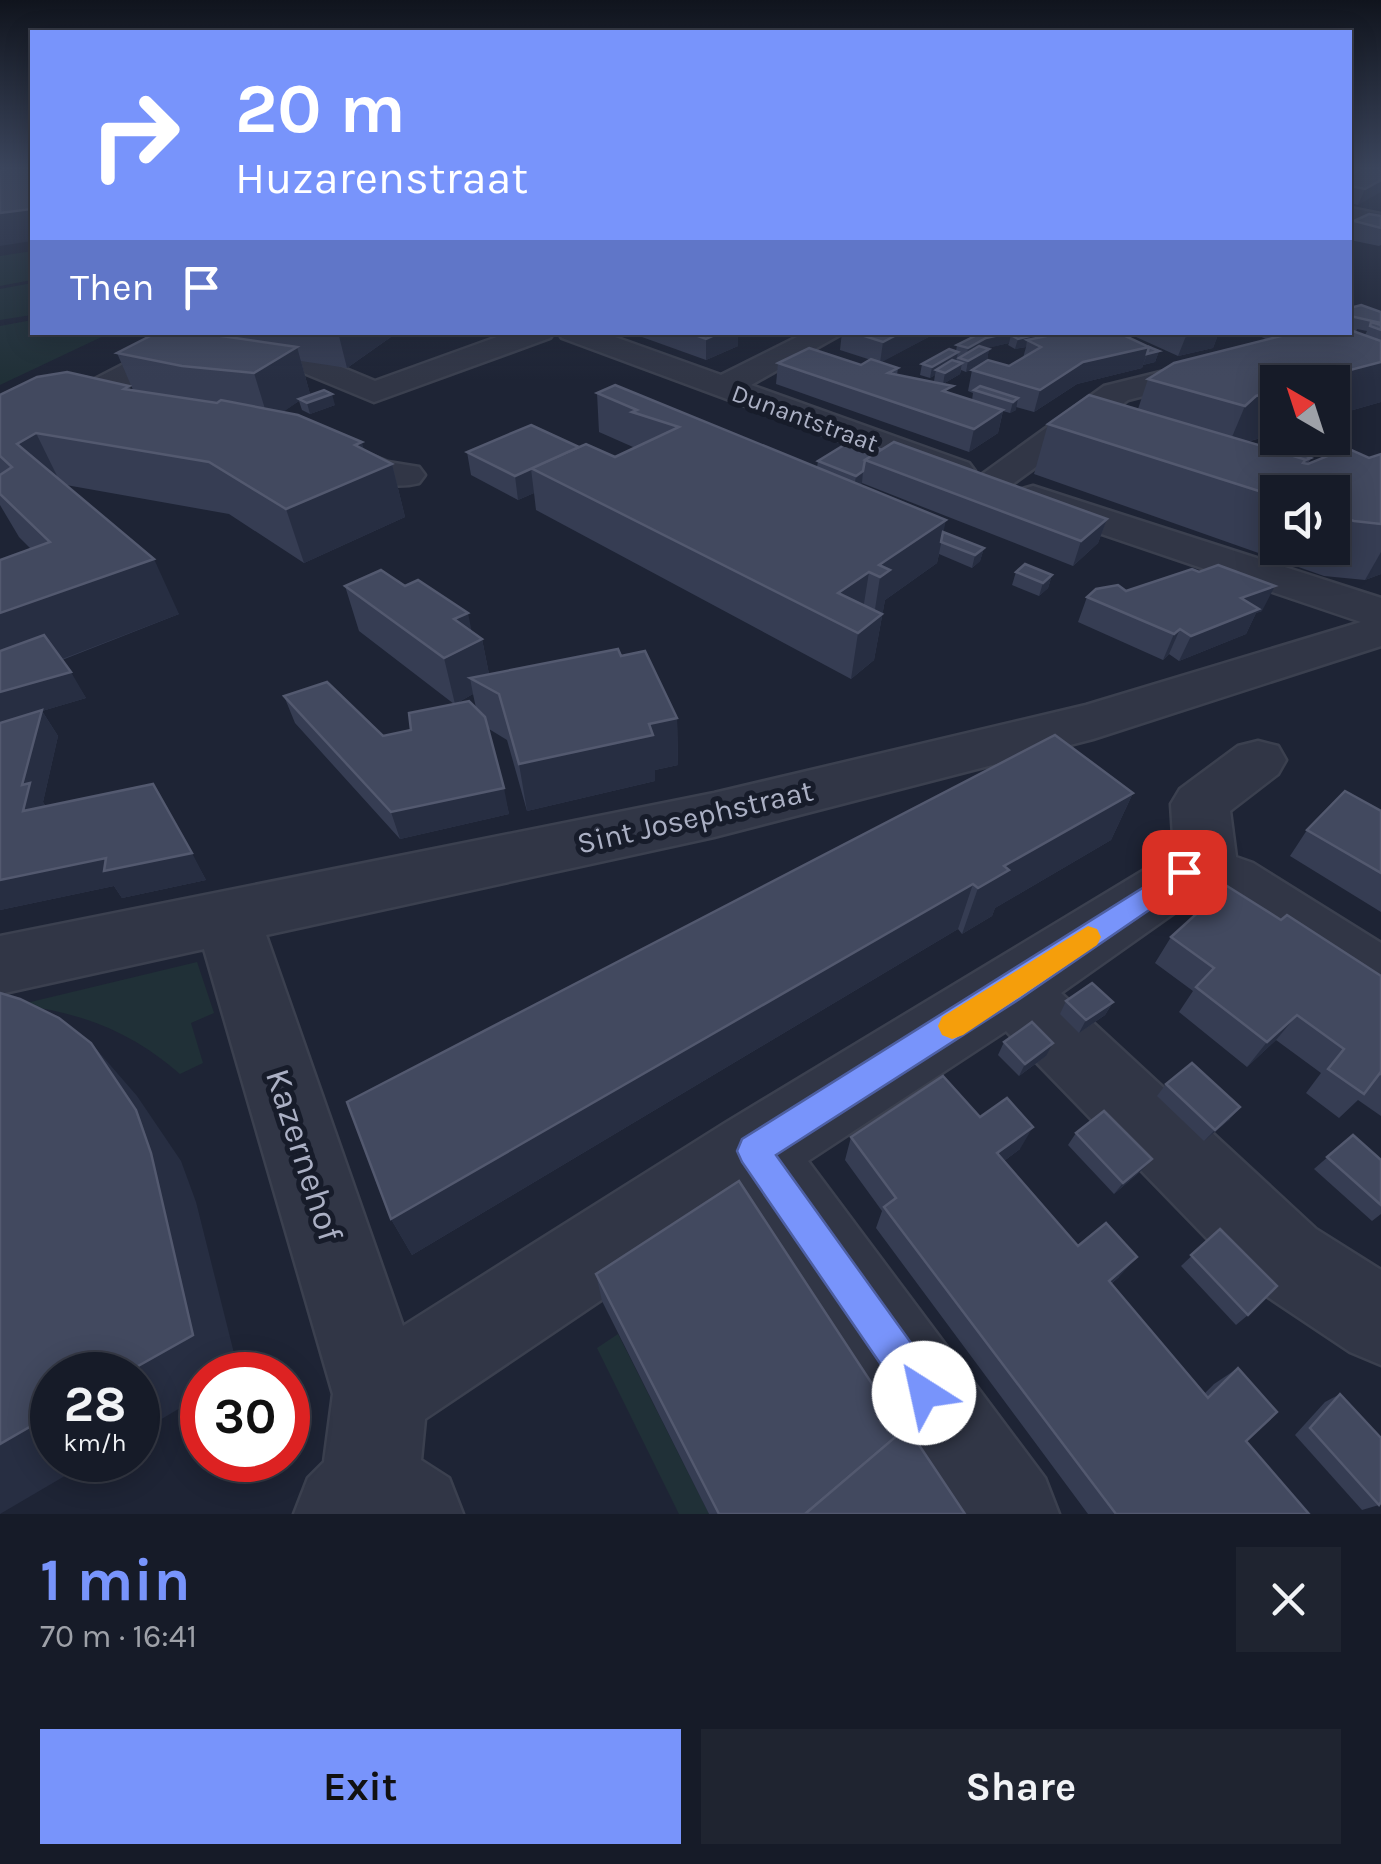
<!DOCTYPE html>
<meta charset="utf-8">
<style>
:root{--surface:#161b28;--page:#1f2430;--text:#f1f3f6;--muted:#9ea1a8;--line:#353945;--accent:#7894fb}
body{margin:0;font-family:Karla,sans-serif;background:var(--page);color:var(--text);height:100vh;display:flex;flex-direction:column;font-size:38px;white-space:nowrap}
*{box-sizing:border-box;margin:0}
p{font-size:32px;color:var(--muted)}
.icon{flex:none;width:55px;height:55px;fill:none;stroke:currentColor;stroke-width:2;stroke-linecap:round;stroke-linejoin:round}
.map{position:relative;height:1514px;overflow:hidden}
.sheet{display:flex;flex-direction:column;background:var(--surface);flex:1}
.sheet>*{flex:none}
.guide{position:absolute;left:30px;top:30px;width:1322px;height:305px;border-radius:0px;box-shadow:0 5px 25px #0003,0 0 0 2px var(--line);background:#7894fb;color:#fff;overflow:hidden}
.needle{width:65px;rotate:321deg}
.tools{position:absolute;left:1260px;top:365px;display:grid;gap:20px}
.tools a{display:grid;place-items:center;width:90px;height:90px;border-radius:0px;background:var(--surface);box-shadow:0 5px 25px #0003,0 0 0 2px var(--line);font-size:50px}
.speed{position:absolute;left:30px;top:1352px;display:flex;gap:20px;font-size:50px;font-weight:700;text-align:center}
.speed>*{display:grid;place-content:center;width:130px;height:130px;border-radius:50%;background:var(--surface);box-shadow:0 5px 25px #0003,0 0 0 2px var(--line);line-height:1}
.speed small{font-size:25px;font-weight:400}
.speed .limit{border:15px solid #d22;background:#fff;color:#111}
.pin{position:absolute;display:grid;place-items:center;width:85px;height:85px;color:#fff;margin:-42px;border-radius:20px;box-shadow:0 5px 15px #0006}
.me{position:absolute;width:110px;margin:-55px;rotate:325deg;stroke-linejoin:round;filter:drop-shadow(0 0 8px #0008)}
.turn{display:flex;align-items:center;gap:35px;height:210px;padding:0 40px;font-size:45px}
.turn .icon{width:130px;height:130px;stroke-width:2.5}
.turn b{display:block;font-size:70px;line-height:85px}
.then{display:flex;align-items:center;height:95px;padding:0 40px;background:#0003;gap:20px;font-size:38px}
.round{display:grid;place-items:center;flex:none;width:105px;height:105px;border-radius:0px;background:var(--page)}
.summary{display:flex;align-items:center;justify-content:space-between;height:170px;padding:0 40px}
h1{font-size:60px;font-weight:700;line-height:75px;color:var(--accent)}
.cta{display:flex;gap:20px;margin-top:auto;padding:20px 40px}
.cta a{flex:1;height:115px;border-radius:0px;background:var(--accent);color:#111;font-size:40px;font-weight:700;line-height:115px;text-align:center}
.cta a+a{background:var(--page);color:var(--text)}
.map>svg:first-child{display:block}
</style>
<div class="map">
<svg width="1381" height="1514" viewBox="0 0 1381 1514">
<rect width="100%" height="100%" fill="#1e2435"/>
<g fill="#203037">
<path d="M32,251v29l-32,6v-30z"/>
<path d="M32,283v32l-32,5v-31z"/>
<path d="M32,320v12l78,1 -110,52v-59z"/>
<path d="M197,962l17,51 -23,10 12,40 -23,11c-48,-42 -99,-62 -162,-69z"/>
<path d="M618,1334l91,180h-30l-82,-166z"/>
</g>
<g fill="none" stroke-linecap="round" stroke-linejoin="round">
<g stroke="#3b404f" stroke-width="5">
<g id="minor">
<path d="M1350,208l31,6v14l-31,-6z"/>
<path d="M193,332l13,9 -4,6 -202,106v-25l180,-93z"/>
<path d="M222,332l54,8 99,41 136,-49h43l-4,6 -176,64 -116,-48 -41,-8 -4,-6z"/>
<path d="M558,332h43l120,43 86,-43h38l-94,53 218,78 6,8 -6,8h-26l-381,-141z"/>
<path d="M1221,357l11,2 5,7 -5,7 -104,27 -125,91h-28l-5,-8 134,-97z"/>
<path d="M326,436l62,26 31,5 6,8 -6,8c-39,10 -72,-11 -106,-28l-5,-8 5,-8z"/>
<path d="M1033,486l348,112v48l-288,93 -379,98 -448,98 137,391 322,-203 449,-271 -3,-48 9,-15 58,-43 20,-5 20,5 8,14 -8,14 -48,37 6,46 17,6 128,80v66l-24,-9 -141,-98 -22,-3 -133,94 255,236 65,41v95l-31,-13 -94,-63 -250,-258 -198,130 237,317 14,36h-109l-208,-309 -317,214 -4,41 28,18 14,36h-169l14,-36 16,-16 9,-68 -129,-445 -204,45v-58l714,-143 372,-88 275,-83 -342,-116 -6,-8 6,-8z"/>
</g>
</g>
<use href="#minor" fill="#313646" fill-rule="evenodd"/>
</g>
<g fill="#363d53" fill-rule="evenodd">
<path d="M1350,168h31l-23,37 -8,-2z"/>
<path d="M1381,216v29l-2,1 -29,-6v-10l4,-9z"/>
<path d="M1350,308l31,4v90l-49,14v-34l-54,51 -31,9 64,16 -3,6 61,-6 12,-4v120l-16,6 -41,-4 -290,-102 14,-50 90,-15 10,-30 120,-39 -17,-8h99zM1357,329l10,2 -2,4 -9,-3zM1278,492h54v56h-54z"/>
<path d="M230,332h168l-51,36 -46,-7 9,33 -4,2 29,9 -25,9 -8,-4 -3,-9 -17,11 82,37 28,15 13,53 -101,46 -75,-49 -163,-29 113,129 -117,46 24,38 -44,13 16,25 -15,66 3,5 107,-23 53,96 -84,18 -8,-12 -114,24 31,-361 -12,-12 -19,-32v-110l129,-9 1,4h3l-16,-37 114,-15z"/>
<path d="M628,332h110v14l-32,14z"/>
<path d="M842,332h96l-57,30 17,6 -1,7 75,25 1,-7 -5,-2 4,-21 37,-4 14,-8 3,-11 -11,2 -7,-4 1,-2 -23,5 3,1 -2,11 -21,12 -5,-2 -1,4 -17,10 -9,-3 1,-6 -5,3 -10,-3 2,-11 34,-13 1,-6 49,-13h77l7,4 69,15 -4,11 -12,3 -1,3 -65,16 -43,28 -18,-5v3l-6,3 -7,-2 -5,22 -29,19 -193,-68 2,-21 83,2 10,-5 -31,-10z"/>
<path d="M1125,332h94l-6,16 -35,8z"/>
<path d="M597,393l220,74 1,-6 64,-11 225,69 -9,24 -25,23 -211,-83 -3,2 84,47 41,16 -4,13 -8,7 -33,-14 -2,9 -52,37 -11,60 -23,19 -315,-169 -2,-17 -16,7 -47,-25 -4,-23 112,-5 36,10 18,-9v-1l-34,-15z"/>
<path d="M1016,572l36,3 -4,13 -9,8 -27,-11z"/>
<path d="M345,586l126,45 11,8 7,35 132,-18 56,62 1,47 -23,5v11l-128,30 -20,-71 -18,-11 20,85 -109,25 -105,-116 -11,-27 99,40 28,-6 43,-26 -95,-73zM473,694l3,14 -19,-5z"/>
<path d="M1126,591l136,20 -6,2 -10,21 -67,27 -10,-7 -6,6 -85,-38 9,-25z"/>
<path d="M1133,793l-22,47 -116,68 -3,8 -30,18 -4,-5 -546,326 -21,-36 -44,-117z"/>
<path d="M1381,811v101l-91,-56 17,-26z"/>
<path d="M1281,920l100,56v140l-23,-16 -19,18 -33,-25 15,-20 -45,-33 -29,27 -68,-55 14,-21 -38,-28 16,-26z"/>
<path d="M1066,1001l47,1 -8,13 -26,18 -19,-19z"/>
<path d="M1004,1042l42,14 -27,20 -21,-21z"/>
<path d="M1166,1084l64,35 -26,22 -47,-45z"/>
<path d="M980,1117l40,32 -16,12 74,85 41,31 -8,7 94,109 9,-9 24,-16 8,73 63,73h-221l-212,-286 6,-17 -37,-51 6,-23z"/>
<path d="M1076,1133l66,37 -28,24 -46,-49z"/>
<path d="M1353,1135l28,25v54l-9,7 -58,-52z"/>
<path d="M1220,1229l28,86 -12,10 -55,-59z"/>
<path d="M596,1274l307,157 62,83h-256l-107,-213z"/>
<path d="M1340,1394l39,111 -17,5 -67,-75 30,-33z"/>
</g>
<g fill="#272e42">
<path d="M1381,180v12l-23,13 7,-16z"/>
<path d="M32,209v32l-32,5v-33z"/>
<path d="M338,332h60l-51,36z"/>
<path d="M716,332h22v14l-32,14v-21z"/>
<path d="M902,332h36l-58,31 3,-21z"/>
<path d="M1014,332l-1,4 -2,-1 -2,8 -25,6 -18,10 2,-11 18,-10z"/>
<path d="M1020,332h33l-5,2 -2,9 -19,-3 -1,7 -11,2z"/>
<path d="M1199,332h20l-6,16 -35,8 8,-20z"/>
<path d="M297,347l13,47 -9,6 -2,-1v2l-30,21 -15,-49z"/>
<path d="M1149,347l-7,21 -65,16 -43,28 6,-22 43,-28z"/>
<path d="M989,349l-2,11 -21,12 2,-11z"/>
<path d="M1159,351l-4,11 -12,3 4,-11z"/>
<path d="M958,352l-2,11 -20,7 -1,5 -5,3 2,-11z"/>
<path d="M1381,362v40l-49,14v-34h-28z"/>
<path d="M962,363l-2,11 -17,10 2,-11z"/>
<path d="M1278,390v43l-43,12 -11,11 21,-50 11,-10z"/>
<path d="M332,394l3,11 -25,9 -3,-11z"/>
<path d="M1018,398l-2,12 -6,3 3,-11z"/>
<path d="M1003,410l-5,23 -29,19 5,-23z"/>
<path d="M36,433l25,51 -44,-40z"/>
<path d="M362,442l8,32 22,-10 13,53 -101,46 -18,-54 69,-64z"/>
<path d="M531,469l3,24 -16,7 -3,-24z"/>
<path d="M863,471l-1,12 -8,5 2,-12z"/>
<path d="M1107,519l-9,24 -25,23 8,-25z"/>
<path d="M946,520l-9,43 -52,37 -11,60 -23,19 7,-46 15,-11 7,-45 -1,-12z"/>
<path d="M984,548l-4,13 -8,7 3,-13z"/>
<path d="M1381,552v22l-16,6z"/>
<path d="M154,559l25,55 -179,69v-70z"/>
<path d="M869,572l-7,44 -24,-23z"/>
<path d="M1052,575l-4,13 -9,8 4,-13z"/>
<path d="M1275,586l-13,25 -6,2 -10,21 -67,27 12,-25 50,-38z"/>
<path d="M468,613l6,30 8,-4 9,45 -21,-6 3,16 -18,10 -11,-46 10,-39z"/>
<path d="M1180,629l-11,25 -6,6 11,-26z"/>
<path d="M71,672l15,26 -44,13 16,25 -15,66 5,8 -25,1 -1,-26 -22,-48v-45z"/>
<path d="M677,718l1,47 -23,5v11l-128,30 -8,-47 130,-40z"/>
<path d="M504,788l5,26 -109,25 -9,-27z"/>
<path d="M1133,793l-22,47 -116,68 -3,8 -30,18 16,-46 26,-22z"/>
<path d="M192,853l14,27 -84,18 -8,-12 -114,24v-30l106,-22z"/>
<path d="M973,884l-15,45 -546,326 -21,-36z"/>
<path d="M1113,1002l-8,13 -26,18 7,-13z"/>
<path d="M1297,1015l-21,25 -29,27 20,-25z"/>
<path d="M91,1043l46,53 44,65 15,41 43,171 -3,2h-34v20l-64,38v-58h-16z"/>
<path d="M1053,1043l-7,13 -27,20 6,-12z"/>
<path d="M1240,1107l-10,12 -26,22 11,-11z"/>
<path d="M1033,1127l-13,22 -35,26 12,-22z"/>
<path d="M1152,1159l-10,11 -28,24 9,-11z"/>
<path d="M1137,1257l-18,20 -28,23 18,-19z"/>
<path d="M52,1414v46h40l-92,54v-70z"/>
</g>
<g fill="#42495f" stroke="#53596f" stroke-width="2.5">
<path d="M12,168h20v41l-32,4v-43z"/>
<path d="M1363,168l18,1v11l-16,9 -15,-3v-11z"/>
<path d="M1369,214l12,2v12l-27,-7z"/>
<path d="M1361,305l20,7v11l-31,-7v-8z"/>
<path d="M1371,322l10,3v5l-11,-4z"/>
<path d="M1350,330l31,11v21l-77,20h-26v8l-22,6 -11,10 -97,-27 26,-16 123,-31h53z"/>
<path d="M158,332h36l103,15 -43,26 -72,-7 -65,-13z"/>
<path d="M687,332h34l-15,7z"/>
<path d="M852,332h50l-19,10z"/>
<path d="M1012,332l-26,6 -18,10 -11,-3 20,-10z"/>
<path d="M1022,332h24l-28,7 -7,-4z"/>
<path d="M1066,332h17l7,4 15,-4h12l32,15 -66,15 -43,28 -68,-20 16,-10 21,6 32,-19 -14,-7z"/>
<path d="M1178,332h21l-13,4z"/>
<path d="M979,346l10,3 -21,12 -9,-3z"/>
<path d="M1149,347l10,4 -12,3z"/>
<path d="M809,348l52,17 10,-6 27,9 -10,5 65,13 -10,5 60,19 -29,19 -196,-66z"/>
<path d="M949,349l9,3 -26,15 -10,-3z"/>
<path d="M952,360l10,3 -17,10 -9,-3z"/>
<path d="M67,372l62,14 -5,3 93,14 4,-3 77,15 64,27 -7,3 37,19 -106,45 -77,-47 -173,-29 -19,11 137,115 -154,54v-53l50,-18 -50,-48v-19l12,-8 -12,-11v-61l37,-18z"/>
<path d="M615,385l331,135 -67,45 11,5 -10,7 -11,-5 -31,21 44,21 -24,19 -327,-165 55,-24 29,13 64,-30 -47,-15 5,-2 -40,-17z"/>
<path d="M980,386l38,12 -5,4 -39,-12z"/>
<path d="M324,390l8,4 -25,9 -8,-4z"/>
<path d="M1089,395l217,64 -3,4 5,1 39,-16 22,10 12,-4v70l-27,-3 -22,-7v-22h-54v5l-230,-73z"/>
<path d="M531,425l48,22 -64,29 -48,-24z"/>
<path d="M854,439l28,11 -17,10 -2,11 -7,5 -38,-15z"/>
<path d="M894,442l213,77 -26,22 -216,-81z"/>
<path d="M1284,445l27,13 -5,2 -35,-11z"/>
<path d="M943,532l41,16 -9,7 -34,-13z"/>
<path d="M1025,564l27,11 -9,8 -27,-11z"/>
<path d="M1218,565l57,21 -34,12 18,11 -68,27 -11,-7 -6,5 -87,-37 9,-8 22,-4 8,6 66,-22 7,3z"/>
<path d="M381,570l24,16 13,-6 50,33 -14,6 28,20 -38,19 -99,-72z"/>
<path d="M44,635l27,37 -71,20v-41z"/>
<path d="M618,649l3,7 24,-5 32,67 -28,6 4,11 -134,29 -20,-70 -29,-16z"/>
<path d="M327,682l56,54 28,-6 -2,-17 60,-12 16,16 19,71 -113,24 -107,-116z"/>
<path d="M42,710l-20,75 8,-2 -7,28 130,-27 39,69 -88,18 2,-13 -106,22v-157z"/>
<path d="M1055,735l78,58 -129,73 5,4 -31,18 -5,-4 -582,335 -44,-117z"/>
<path d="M1345,791l36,20v62l-74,-43z"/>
<path d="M1227,886l54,34 6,-5 94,61v98l-1,-1 -16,21 -36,-25 16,-20 -47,-34 -30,27 -71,-55 18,-19 -43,-31z"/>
<path d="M1092,983l21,19 -27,18 -20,-19z"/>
<path d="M0,993l20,6 39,19 32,25 45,67 15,43 42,182 -71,40h-70v39l-52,30z"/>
<path d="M1032,1022l21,21 -28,21 -21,-22z"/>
<path d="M1192,1063l48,44 -25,23 -49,-46z"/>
<path d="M943,1076l37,41 27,-19 26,29 -36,26 81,93 28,-23 31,34 -28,24 99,117 30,-30 39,44 -31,29 63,73h-193l-232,-307 12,-9 -45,-61z"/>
<path d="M1104,1111l48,48 -29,24 -47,-50z"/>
<path d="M1353,1135l28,25v45l-54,-48z"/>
<path d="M739,1181l164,250 -98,83h-86l-123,-240z"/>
<path d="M1220,1229l57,57 -29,29 -57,-60z"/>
<path d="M1340,1394l41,44v64l-2,3 -69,-77z"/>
<path d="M907,1427l58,87h-160z"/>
</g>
<linearGradient id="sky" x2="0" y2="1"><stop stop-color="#10141d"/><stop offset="0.44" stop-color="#3b455c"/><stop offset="1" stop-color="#3b455c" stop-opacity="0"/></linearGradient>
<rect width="1381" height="380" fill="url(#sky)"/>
<path fill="#7894fb" stroke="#4e60a3" stroke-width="2.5" d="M1184,862l13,10 -4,8 -172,118 -245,157 161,224 6,14 -6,14 -13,5 -14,-5 -168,-245 -5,-11 5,-12z"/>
<path fill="#f59e0b" d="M1088,926l9,3 4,8 -4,8 -134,90 -11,4 -10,-4 -4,-9 4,-9z"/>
<g text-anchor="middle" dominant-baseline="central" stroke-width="10" stroke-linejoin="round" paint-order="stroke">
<g font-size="25" fill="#abb0c4" stroke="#171c2a">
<text transform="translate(805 418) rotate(20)">Dunantstraat</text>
</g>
<g font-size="30" fill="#abb0c4" stroke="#171c2a">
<text transform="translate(695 817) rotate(-13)">Sint Josephstraat</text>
</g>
<g font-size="35" fill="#abb0c4" stroke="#171c2a">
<text transform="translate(304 1155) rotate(72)">Kazernehof</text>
</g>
</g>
</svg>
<div class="tools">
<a><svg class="needle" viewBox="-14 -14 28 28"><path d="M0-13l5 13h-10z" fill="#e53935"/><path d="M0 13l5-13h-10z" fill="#9ea1a8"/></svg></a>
<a><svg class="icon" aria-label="sound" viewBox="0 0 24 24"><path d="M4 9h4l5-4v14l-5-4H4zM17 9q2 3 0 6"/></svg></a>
</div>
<div class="speed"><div>28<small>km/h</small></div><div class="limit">30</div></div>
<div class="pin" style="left:1184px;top:872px;background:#d93025"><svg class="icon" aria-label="arrive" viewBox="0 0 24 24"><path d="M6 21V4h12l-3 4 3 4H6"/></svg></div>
<svg class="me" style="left:924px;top:1393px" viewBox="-20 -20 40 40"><circle r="19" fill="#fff"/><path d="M0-13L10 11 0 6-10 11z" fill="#7894fb"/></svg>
<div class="guide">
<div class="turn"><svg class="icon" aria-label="right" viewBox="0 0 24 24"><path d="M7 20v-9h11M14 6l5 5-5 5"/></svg><div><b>20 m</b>Huzarenstraat</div></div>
<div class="then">Then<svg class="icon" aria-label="arrive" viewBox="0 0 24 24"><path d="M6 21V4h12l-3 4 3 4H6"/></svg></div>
</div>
</div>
<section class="sheet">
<div class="summary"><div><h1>1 min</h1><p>70 m · 16:41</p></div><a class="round"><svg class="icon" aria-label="close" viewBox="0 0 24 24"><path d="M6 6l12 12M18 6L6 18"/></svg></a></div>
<div class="cta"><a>Exit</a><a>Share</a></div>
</section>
